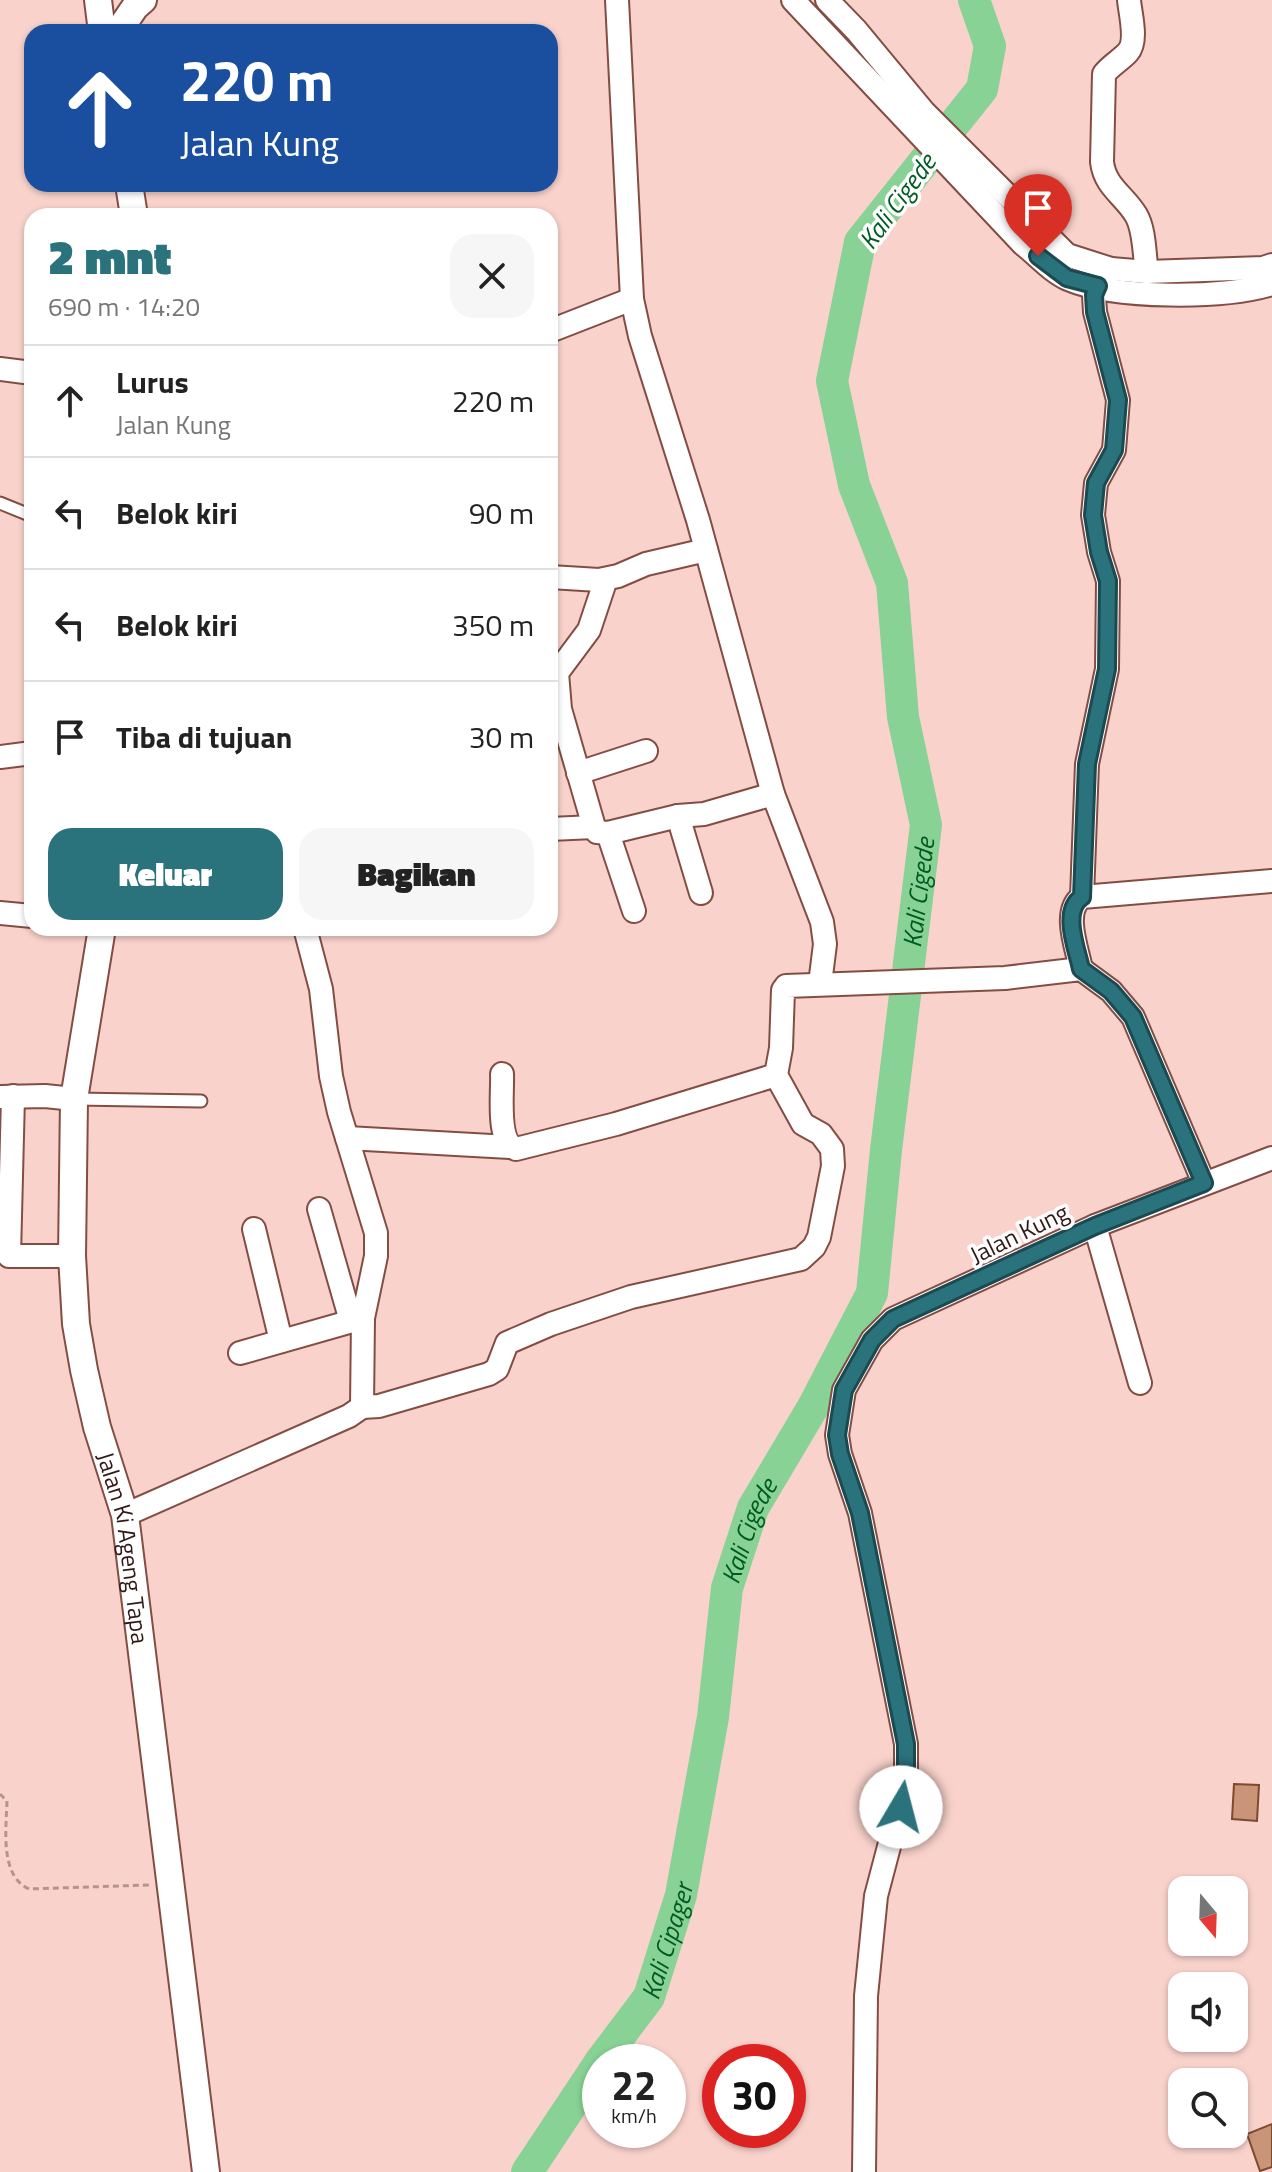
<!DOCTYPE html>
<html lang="id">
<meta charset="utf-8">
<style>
:root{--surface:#fff;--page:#f6f6f6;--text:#222;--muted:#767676;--line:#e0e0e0;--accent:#2a727c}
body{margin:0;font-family:"Titillium Web",sans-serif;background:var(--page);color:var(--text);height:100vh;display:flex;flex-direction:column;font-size:30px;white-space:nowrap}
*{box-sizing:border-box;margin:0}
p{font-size:26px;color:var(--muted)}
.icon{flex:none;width:44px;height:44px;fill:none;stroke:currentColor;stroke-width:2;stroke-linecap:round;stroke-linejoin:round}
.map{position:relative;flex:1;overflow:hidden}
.drawer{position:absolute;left:24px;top:208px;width:534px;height:728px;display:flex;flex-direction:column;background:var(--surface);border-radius:24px;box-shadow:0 2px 6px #0004}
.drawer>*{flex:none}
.banner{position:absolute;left:24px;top:24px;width:534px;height:168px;border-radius:24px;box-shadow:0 2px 6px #0004;background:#1a4fa0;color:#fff;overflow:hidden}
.needle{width:52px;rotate:161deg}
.fabs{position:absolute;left:1168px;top:1876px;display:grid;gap:16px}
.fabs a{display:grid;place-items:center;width:80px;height:80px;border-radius:16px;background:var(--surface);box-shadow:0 2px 6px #0004;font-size:40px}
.speed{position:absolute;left:582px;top:2044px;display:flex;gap:16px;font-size:40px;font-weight:700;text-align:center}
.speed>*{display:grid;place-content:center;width:104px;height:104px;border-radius:50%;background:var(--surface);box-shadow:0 2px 6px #0004;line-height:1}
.speed small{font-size:20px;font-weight:400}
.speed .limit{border:12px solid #d22;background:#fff;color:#111}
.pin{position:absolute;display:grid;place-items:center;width:68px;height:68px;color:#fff;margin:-82px -34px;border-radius:50% 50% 50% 0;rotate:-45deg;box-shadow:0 0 8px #0007}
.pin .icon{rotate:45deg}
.me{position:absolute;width:88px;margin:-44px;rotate:8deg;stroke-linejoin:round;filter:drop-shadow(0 0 6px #0008)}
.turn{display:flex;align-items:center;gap:28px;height:168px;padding:0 24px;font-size:36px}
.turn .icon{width:104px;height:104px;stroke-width:2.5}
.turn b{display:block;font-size:56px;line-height:68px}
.round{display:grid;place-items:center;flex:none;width:84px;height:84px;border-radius:24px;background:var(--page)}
.overview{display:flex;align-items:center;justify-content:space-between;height:136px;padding:0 24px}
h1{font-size:48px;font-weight:800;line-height:60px;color:var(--accent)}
.cta{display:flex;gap:16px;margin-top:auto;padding:16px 24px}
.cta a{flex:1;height:92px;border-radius:24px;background:var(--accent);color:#fff;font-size:32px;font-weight:800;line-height:92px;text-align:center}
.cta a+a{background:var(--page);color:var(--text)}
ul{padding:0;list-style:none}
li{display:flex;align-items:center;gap:24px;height:112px;padding:0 24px;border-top:2px solid var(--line)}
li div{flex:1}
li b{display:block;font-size:30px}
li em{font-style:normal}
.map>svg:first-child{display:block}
</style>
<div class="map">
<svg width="1272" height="2172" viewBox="0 0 1272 2172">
<rect width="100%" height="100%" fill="#f9d2cb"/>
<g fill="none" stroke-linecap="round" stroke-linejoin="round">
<g stroke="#87d294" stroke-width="32">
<path id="s1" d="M600,2062l49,-65 32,-102 32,-178 14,-129 26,-80 60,-101 59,-114 14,-143 40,-325 -23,-108 -11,-134 -38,-98 -22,-104 28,-139 122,-153 8,-43 -16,-46"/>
<path d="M527,2172l73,-110"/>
</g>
</g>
<g fill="#c99477" stroke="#7b4a30" stroke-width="2">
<path d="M1234,1784l25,1 -2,36 -25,-2z"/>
<path d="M1272,2124v43l-12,4 -13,-37z"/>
</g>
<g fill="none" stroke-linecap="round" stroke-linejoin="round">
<g stroke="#844d44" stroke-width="15">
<g id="service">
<path d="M0,503l32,13"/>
<path d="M75,1099l126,2"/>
</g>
</g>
<g stroke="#844d44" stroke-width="26">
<g id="minor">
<path d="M617,0l15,299 8,37 58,184 75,274 49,128 3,22 -5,40"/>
<path d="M793,0l230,244c14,11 29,28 45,35 47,20 155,20 204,5"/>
<path d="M827,0l29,30 68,82 143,143 44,14 36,3 116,-4 9,-3"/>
<path d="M1129,0c1,13 9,41 -1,52 -7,8 -17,13 -24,22l-2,88c3,25 22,33 34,53 9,15 8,40 11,57"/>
<path d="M550,331l82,-32"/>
<path d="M0,369l32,4"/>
<path d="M550,577l49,3 19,-4 28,-12 60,-14"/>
<path d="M606,579l-17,51 -32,43 3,36 34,118 3,5 11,1 26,78"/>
<path d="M0,757l32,-4"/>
<path d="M578,773l68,-22"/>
<path d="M678,816l23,77"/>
<path d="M550,829l44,-2"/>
<path d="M608,833l70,-17 26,-2 69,-20"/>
<path d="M1082,897l5,-133 20,-95 1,-88 -9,-29 -6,-37 3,-32 18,-33 4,-50 -23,-88 -1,-17 17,-26"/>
<path d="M0,913l32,3"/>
<path d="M1081,969c-4,-21 -19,-58 1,-72l190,-16"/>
<path d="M502,1074c1,19 -6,68 14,75l100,-25 160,-49"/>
<path d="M13,1096l-4,160h63"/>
<path d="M1,1097l44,-1 29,3"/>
<path d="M347,1138l163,9"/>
<path d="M319,1209l32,112"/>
<path d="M1095,1226l45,157"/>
<path d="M254,1229l27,112"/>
<path d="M240,1353l123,-35"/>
<path d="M362,1407l17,-1 110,-32 8,-5 10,-26 44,-19 80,-27 170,-38 13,-12 5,-10 14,-71 -1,-17 -11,-15 -18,-10 -27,-49 5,-27 2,-58 3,-4 219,-8 76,-9 30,22 22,26 71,166"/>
<path d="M125,1515l224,-99 13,-9 1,-89 13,-62v-23l-37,-121 -8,-36 -10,-87 -16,-61"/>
<path d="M864,2172l2,-176 10,-100 30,-114v-38l-46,-231 -20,-59 -3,-19 7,-45 28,-50 21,-21 202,-93 177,-68"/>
</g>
</g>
<g stroke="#844d44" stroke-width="30">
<g id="tertiary">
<path d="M98,0l4,32"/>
<path d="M118,32l17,-25 8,-7"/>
<path d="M129,184l5,32"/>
<path id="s2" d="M102,928l-28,171 -2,157 4,68 8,46 13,57 28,88 81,657"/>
</g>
</g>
<path stroke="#b6948e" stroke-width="3" stroke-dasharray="6 4" stroke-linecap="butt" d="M0,1794l7,7c-1,30 -7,75 22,88l120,-4"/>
<use href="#service" stroke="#fff" stroke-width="11"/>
<use href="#minor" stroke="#fff" stroke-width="22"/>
<use href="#tertiary" stroke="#fff" stroke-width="26"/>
</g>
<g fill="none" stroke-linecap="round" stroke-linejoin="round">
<g stroke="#1b4a51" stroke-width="20">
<path id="route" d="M901,1807l5,-25v-38l-46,-231 -20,-59 -3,-19 7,-45 28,-50 21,-21 202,-93 109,-43 -71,-166 -22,-26 -30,-22c-4,-20 -20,-58 1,-72l5,-133 20,-95 1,-88 -9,-29 -6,-37 3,-32 18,-33 4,-50 -23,-88 -1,-17 4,-9 -31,-8 -29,-22"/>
</g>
<use href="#route" stroke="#2a727c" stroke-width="14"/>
</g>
<g text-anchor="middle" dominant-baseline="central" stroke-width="7" stroke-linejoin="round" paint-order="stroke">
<g font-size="24" fill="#311916" stroke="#fdfdfd">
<text transform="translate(1019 1233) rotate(-26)">Jalan Kung</text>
<text stroke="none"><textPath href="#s2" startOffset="628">Jalan Ki Ageng Tapa</textPath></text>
</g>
<g font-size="26" font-style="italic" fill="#005b23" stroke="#fdfdfd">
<text transform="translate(897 201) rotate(-54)">Kali Cigede</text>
<text stroke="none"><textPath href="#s1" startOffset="1232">Kali Cigede</textPath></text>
<text stroke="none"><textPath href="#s1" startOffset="560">Kali Cigede</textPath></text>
<text stroke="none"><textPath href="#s1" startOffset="140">Kali Cipager</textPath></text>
</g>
</g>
</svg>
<div class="fabs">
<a><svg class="needle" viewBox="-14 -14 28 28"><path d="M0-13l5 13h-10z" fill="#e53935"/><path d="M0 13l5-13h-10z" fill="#767676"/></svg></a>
<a><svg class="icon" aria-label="sound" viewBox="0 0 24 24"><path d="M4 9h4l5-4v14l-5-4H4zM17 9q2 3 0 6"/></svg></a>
<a><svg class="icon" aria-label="search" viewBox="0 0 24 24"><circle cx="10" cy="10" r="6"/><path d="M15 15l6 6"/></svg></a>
</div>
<div class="speed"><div>22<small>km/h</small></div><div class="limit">30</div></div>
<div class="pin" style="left:1038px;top:256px;background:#d93025"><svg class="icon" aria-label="arrive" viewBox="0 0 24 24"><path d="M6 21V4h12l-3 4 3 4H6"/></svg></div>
<svg class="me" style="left:901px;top:1807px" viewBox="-20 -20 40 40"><circle r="19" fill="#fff"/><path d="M0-13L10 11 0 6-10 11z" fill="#2a727c"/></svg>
<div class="banner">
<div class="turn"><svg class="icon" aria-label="ahead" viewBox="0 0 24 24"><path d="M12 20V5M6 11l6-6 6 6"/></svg><div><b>220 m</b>Jalan Kung</div></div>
</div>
<section class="drawer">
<div class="overview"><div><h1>2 mnt</h1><p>690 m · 14:20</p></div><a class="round"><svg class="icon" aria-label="close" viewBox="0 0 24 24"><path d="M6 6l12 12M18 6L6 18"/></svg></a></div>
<ul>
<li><svg class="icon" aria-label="ahead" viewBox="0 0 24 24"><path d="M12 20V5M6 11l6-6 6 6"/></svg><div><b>Lurus</b><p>Jalan Kung</p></div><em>220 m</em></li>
<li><svg class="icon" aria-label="left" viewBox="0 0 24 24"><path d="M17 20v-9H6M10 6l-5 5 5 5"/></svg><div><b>Belok kiri</b></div><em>90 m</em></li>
<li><svg class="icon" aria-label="left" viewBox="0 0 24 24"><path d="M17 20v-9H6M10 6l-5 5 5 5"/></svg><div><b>Belok kiri</b></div><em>350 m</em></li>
<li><svg class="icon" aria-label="arrive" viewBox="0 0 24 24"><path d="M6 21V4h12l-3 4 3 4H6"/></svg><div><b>Tiba di tujuan</b></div><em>30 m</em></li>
</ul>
<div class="cta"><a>Keluar</a><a>Bagikan</a></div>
</section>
</div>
